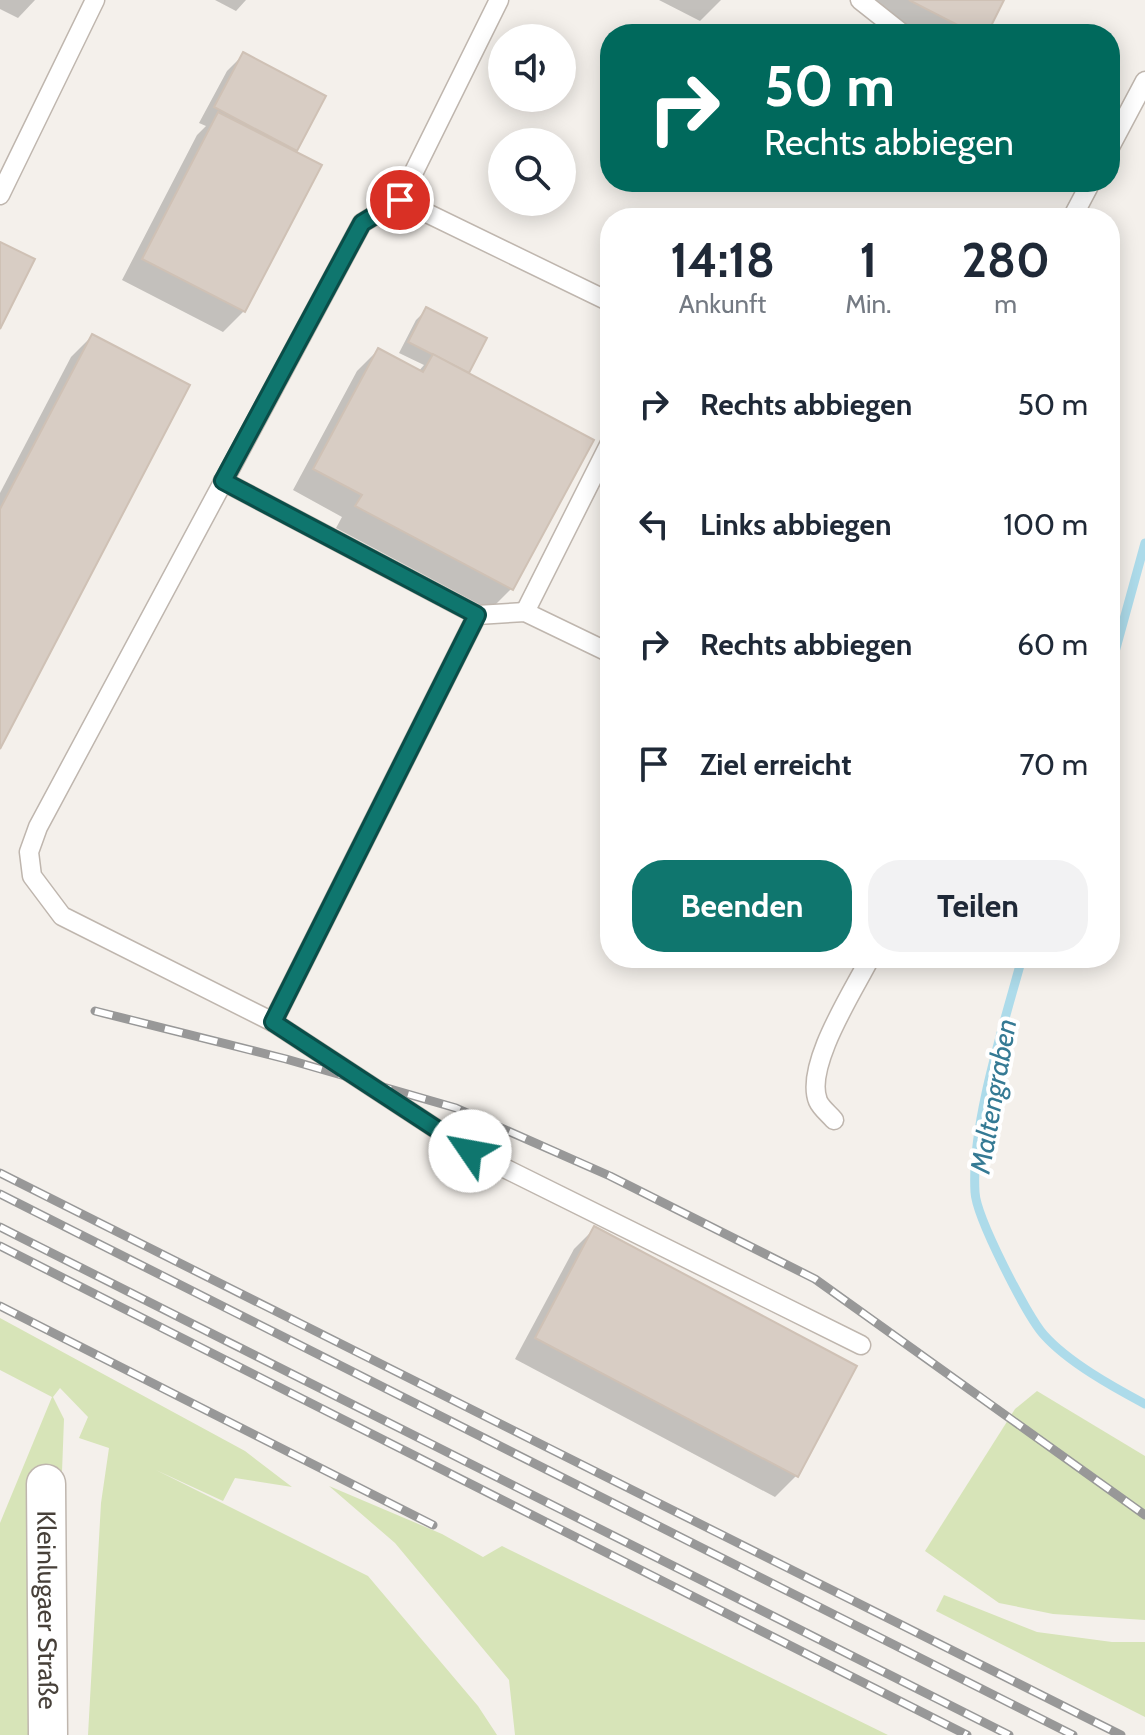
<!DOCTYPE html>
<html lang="de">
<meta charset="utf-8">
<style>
:root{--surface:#fff;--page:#f2f2f3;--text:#1f2937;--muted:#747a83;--accent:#0f766e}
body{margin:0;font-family:Cabin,sans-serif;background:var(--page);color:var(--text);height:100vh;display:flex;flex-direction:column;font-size:30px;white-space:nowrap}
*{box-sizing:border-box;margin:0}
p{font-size:26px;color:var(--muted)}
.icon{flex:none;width:44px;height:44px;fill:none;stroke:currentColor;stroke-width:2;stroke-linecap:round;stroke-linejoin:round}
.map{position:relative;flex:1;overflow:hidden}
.drawer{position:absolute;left:600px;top:208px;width:520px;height:760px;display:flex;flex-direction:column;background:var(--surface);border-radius:32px;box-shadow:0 4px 20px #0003}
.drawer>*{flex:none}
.banner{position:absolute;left:600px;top:24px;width:520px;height:168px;border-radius:32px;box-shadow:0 4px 20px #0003;background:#00695c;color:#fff;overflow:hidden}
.fabs{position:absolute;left:488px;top:24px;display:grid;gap:16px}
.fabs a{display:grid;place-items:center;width:88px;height:88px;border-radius:50%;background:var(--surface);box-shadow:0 4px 20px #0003;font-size:40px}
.pin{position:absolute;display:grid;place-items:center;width:68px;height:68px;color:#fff;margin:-34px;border:4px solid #fff;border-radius:50%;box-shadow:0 2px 8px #0007}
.me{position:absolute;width:88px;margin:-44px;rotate:303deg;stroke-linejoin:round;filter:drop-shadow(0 0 6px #0008)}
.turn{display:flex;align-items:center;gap:28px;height:168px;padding:0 32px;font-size:36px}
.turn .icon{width:104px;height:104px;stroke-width:2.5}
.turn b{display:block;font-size:56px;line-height:68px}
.eta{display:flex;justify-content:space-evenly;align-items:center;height:136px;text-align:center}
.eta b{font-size:48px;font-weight:700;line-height:56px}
.primary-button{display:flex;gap:16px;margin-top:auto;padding:16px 32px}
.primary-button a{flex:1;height:92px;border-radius:32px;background:var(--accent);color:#fff;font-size:32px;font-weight:700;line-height:92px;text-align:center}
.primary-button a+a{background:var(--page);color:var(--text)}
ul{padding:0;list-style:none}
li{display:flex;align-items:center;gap:24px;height:120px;padding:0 32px}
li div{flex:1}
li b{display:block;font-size:30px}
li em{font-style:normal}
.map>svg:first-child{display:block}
</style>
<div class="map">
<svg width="1145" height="1735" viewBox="0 0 1145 1735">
<rect width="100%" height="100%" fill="#f4f0eb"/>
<g fill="#d7e4b8">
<path d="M0,1318l245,133 47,36 -57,-9 -12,23 -67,-31 212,106 110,130 19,29h-409l13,-232 8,-55 -30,-10 9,-21 -28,-29 -7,9 11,22 -2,53 -28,11 2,252h-36v-212l52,-126 -52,-27z"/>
<path d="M1037,1391l108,65v164l-92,-6 -54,-11 -74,-52 90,-142z"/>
<path d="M329,1486l113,48 41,23 19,-11 386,189h-373l-6,-55 -114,-137z"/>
<path d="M944,1595l93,37 75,10h33v75l-209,-106z"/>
</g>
<g fill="#0003">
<path d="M0,0h35l-17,18 -18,-9z"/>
<path d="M215,0h31l-10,11z"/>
<path d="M659,0h62l-21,21z"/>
<path d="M860,0h141l-16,34h-71l-57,-29z"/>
<path d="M243,55l53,94 -52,162 -21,21 -101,-52 75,-145 9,-9 -7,-3 28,-52z"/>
<path d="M427,309l40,63 -2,2 126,67 -80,148 -21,21 -154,-82 6,-11 -49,-27 64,-119 21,-21 40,22 6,-7 -25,-12 17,-33z"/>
<path d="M92,336l-92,409v-252l71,-136z"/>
<path d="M595,1228l260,139 -59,109 -21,21 -260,-138 59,-110z"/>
</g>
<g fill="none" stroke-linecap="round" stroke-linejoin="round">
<g stroke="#addbea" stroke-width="9">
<path d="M1110,670l35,-127"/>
<path d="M1022,958c-18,66 -51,167 -47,234 1,25 52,124 69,143 24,27 69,52 101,69"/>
</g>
</g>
<g fill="#d8cdc4" stroke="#cfc1b5" stroke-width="2">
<path d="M909,0h95l-17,34h-12z"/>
<path d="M243,52l83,44 -29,55 -83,-44z"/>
<path d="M218,112l104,53 -77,147 -103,-53z"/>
<path d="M0,242l35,17 -35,70z"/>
<path d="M426,307l61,31 -18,35 -61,-31z"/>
<path d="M92,334l98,51 -190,364v-240z"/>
<path d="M378,348l45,24 10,-18 161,86 -81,150 -158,-84 7,-11 -49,-26z"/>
<path d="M594,1226l263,140 -59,111 -263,-139z"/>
</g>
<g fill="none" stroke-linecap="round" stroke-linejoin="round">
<g stroke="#bfb6ae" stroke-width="21">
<g id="lane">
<path d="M499,0l-99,200 -38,23 -324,604 -9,25 3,24 30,40 211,106 197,129 391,194"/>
<path d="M860,0l43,34"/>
<path d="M1110,147l35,-66"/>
<path d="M0,195l95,-195"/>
<path d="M400,200l210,102"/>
<path d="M1072,218l19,-36"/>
<path d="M223,481l254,134 48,-3 85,41"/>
<path d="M525,612l85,-169"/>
<path d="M273,1022l204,-407"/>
<path d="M834,1120c-5,-6 -13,-12 -16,-19 -14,-35 36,-111 52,-143"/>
</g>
</g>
<g stroke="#bfb6ae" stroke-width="41">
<g id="street">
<path id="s1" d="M46,1484l2,251"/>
</g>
</g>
<use href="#lane" stroke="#fff" stroke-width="18"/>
<use href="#street" stroke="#fff" stroke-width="38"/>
<g stroke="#989898" stroke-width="9">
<g id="rail">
<path d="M95,1011l191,48 170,49 154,68 205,103 330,236"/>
<path d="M0,1173l1121,562"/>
<path d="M0,1194l1073,541"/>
<path d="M0,1227l1009,508"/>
<path d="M0,1246l967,489"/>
<path d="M0,1306l433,219"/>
</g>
</g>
<use href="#rail" stroke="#fff" stroke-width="6" stroke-dasharray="18" stroke-linecap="butt"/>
</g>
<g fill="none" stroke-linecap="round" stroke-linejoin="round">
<g stroke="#0a4d48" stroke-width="20">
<path id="route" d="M400,200l-38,23 -139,258 254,134 -204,407 197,129"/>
</g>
<use href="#route" stroke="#0f766e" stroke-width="14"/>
</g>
<g text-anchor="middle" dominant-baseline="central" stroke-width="8" stroke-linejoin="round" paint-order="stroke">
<g font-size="26" fill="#474039" stroke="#fff">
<text stroke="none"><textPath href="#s1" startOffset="126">Kleinlugaer Straße</textPath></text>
</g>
<g font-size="28" font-style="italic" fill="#357a94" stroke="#fff">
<text transform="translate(993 1096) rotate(-80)">Maltengraben</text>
</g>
</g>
</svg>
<div class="fabs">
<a><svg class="icon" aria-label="sound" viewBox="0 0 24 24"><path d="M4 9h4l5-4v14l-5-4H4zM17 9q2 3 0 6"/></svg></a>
<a><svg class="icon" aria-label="search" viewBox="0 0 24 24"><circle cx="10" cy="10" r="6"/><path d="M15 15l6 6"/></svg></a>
</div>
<div class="pin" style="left:400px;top:200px;background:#d93025"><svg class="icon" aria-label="arrive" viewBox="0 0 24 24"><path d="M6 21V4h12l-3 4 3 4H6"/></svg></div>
<svg class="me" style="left:470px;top:1151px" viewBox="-20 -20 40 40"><circle r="19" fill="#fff"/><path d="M0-13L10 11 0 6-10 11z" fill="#0f766e"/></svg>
<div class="banner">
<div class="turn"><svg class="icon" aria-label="right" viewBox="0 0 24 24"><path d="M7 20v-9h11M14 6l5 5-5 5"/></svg><div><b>50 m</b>Rechts abbiegen</div></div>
</div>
<section class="drawer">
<div class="eta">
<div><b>14:18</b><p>Ankunft</p></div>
<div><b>1</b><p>Min.</p></div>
<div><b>280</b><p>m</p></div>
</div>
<ul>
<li><svg class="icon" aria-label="right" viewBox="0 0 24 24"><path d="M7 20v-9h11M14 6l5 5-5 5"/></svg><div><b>Rechts abbiegen</b></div><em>50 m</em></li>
<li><svg class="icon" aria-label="left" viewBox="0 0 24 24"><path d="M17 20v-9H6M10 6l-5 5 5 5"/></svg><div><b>Links abbiegen</b></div><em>100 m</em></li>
<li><svg class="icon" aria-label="right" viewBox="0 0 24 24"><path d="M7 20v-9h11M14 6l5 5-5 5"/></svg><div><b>Rechts abbiegen</b></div><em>60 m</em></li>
<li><svg class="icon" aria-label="arrive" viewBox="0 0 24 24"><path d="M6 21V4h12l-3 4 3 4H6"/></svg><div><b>Ziel erreicht</b></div><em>70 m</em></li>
</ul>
<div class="primary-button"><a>Beenden</a><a>Teilen</a></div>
</section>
</div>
